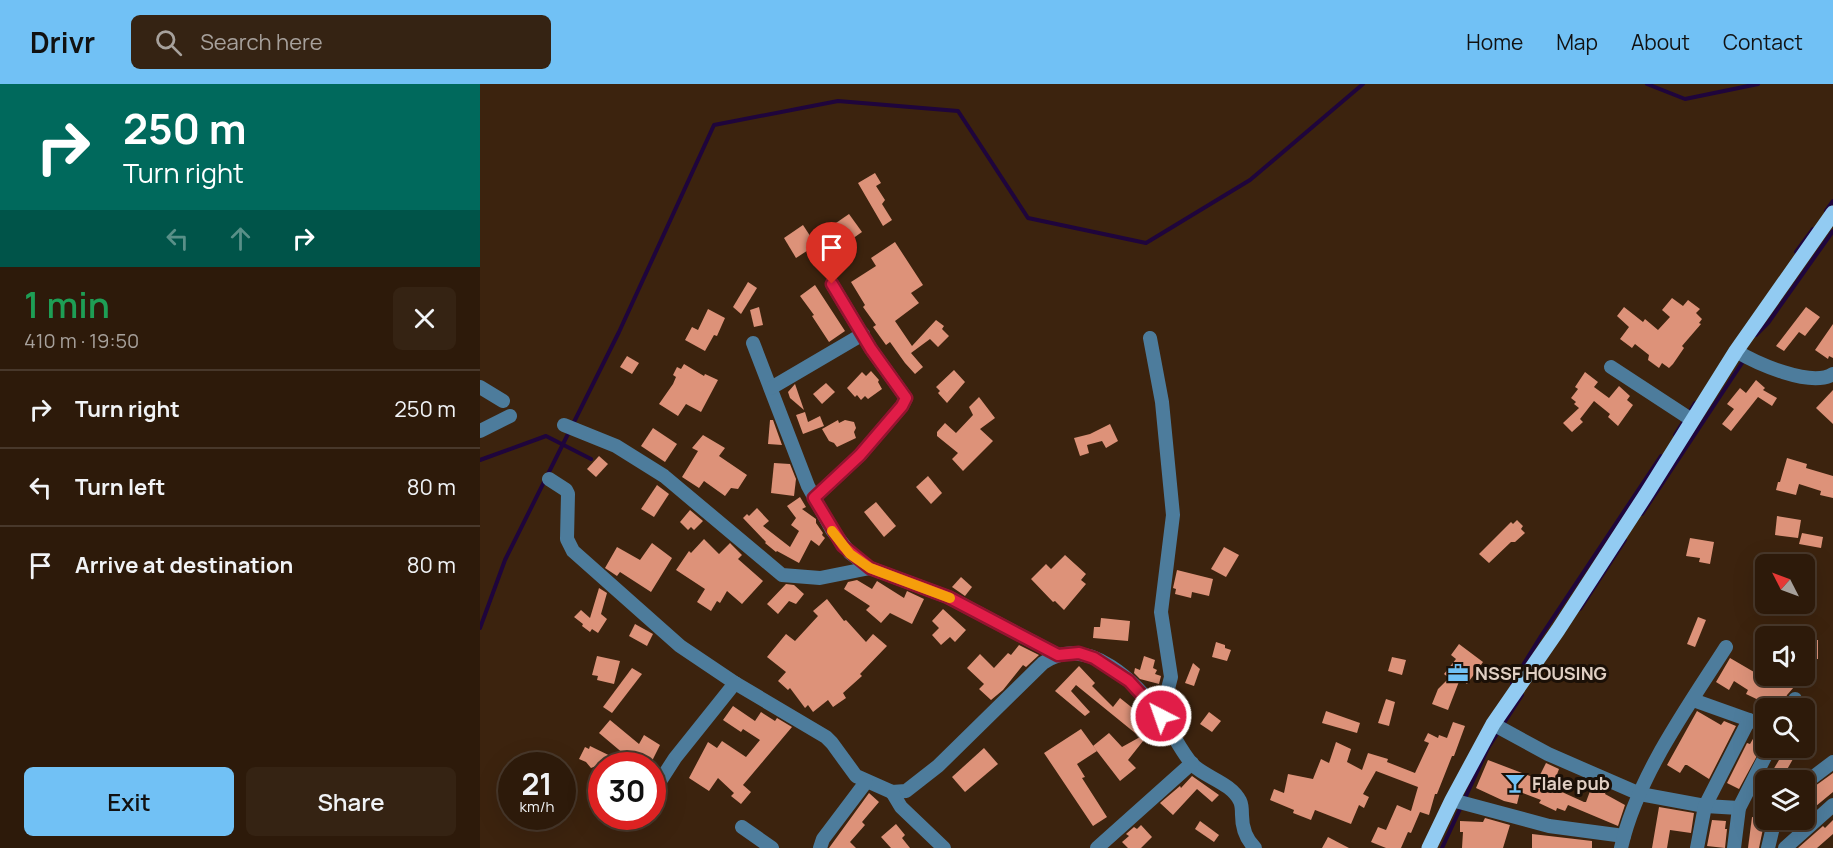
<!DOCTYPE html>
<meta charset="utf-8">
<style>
:root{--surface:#2d1a0a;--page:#352313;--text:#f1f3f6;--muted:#a7a19c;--line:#48382b;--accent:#71c1f5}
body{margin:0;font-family:Manrope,sans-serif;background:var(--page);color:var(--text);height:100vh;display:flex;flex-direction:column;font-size:22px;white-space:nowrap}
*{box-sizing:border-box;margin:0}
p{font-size:20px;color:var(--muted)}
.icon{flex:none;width:33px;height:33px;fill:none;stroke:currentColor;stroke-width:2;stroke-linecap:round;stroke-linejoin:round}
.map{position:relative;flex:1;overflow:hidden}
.details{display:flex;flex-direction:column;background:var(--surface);width:480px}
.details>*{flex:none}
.top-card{background:#00695c;color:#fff;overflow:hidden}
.needle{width:39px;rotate:312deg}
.fabs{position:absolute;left:1275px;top:470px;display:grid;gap:12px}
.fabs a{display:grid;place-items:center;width:60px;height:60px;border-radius:9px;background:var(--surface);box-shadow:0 6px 24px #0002,0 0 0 2px var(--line);font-size:30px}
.speed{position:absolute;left:18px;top:668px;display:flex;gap:12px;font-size:30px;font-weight:700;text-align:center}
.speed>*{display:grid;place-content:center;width:78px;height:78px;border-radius:50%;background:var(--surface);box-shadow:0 6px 24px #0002,0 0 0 2px var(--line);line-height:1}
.speed small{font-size:15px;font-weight:400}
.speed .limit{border:9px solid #d22;background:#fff;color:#111}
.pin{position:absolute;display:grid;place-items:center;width:51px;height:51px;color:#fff;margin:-62px -26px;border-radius:50% 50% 50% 0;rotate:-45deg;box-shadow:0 0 6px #0007}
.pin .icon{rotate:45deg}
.me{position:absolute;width:66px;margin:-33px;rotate:319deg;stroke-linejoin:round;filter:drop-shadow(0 0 4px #0008)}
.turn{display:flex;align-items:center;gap:21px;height:126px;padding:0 24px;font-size:27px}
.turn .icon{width:78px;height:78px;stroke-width:2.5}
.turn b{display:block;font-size:42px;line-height:51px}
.lanes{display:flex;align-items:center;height:57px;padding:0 24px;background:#0003;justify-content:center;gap:30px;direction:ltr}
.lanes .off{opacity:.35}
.round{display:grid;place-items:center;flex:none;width:63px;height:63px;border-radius:9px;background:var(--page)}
.head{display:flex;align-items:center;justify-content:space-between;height:102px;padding:0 24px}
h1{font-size:36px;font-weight:600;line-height:45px;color:#1e9e55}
.cta{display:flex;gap:12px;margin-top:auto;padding:12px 24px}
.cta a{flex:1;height:69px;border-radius:9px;background:var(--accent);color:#111;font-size:24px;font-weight:600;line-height:69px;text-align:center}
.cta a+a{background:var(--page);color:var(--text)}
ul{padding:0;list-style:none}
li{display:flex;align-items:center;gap:18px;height:78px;padding:0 24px;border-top:2px solid var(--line)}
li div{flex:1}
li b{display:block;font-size:22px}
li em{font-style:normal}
header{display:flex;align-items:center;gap:36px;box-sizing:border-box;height:84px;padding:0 30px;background:var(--accent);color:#111}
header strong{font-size:28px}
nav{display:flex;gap:33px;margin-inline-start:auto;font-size:21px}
.search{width:420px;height:54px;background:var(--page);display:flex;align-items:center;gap:15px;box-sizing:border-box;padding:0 21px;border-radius:9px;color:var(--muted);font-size:22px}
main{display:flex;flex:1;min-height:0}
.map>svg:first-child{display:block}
</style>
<header>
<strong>Drivr</strong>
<div class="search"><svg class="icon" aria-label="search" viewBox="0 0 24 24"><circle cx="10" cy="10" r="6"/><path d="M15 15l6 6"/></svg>Search here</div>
<nav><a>Home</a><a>Map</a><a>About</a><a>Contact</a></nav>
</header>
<main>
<section class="details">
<div class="top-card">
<div class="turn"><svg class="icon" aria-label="right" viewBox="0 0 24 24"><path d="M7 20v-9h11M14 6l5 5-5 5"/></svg><div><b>250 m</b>Turn right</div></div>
<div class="lanes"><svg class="icon off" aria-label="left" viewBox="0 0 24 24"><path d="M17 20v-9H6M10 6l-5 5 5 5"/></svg><svg class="icon off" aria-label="ahead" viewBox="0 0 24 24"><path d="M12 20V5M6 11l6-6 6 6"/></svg><svg class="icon" aria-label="right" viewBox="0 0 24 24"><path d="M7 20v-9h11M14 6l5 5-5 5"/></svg></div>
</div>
<div class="head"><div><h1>1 min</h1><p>410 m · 19:50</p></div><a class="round"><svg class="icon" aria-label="close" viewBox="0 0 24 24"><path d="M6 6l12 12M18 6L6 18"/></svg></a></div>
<ul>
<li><svg class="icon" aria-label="right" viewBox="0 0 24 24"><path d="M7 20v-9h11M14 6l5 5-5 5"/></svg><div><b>Turn right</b></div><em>250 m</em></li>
<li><svg class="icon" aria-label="left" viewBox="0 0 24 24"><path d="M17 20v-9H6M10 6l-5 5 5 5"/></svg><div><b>Turn left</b></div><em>80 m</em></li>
<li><svg class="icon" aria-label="arrive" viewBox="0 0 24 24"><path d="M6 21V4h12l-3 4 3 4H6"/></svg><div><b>Arrive at destination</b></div><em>80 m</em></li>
</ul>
<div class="cta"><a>Exit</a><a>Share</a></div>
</section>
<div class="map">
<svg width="1353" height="764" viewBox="0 0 1353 764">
<rect width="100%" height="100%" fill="#3c230e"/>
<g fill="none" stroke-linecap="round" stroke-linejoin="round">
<g stroke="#1f053c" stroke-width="4">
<path d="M1167,0l38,15 73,-15"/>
<path d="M1346,127l7,-10"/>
<path d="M1316,168l17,-23"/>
<path d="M1276,251l12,-12 65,-92"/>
<path d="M1195,351l20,-32"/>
<path d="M0,376l66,-24 45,23"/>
<path d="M1162,430l102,-154"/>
<path d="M1100,525l45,-69"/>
<path d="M0,544l25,-68 114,-228 95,-207 124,-24 120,10 70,107 118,25 104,-63 113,-96"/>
<path d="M1032,599l29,-47 120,-180"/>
<path d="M962,764l46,-100 34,-53"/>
</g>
</g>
<g fill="#dd9279">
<path d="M395,89l6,10 -5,3 9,14 -3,4 10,16 -9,6 -25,-43z"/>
<path d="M369,130l13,18 -30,21 -12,-19z"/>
<path d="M323,141l13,20 -20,13 -12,-20z"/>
<path d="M415,158l28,43 -12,8 8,10 -24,18 17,25 24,-26 8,6 -2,3 7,7 -11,11 -8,-8 -19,14 12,14 -8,7 -10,-11 -15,-21 -4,3 -13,-18 3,-2 -13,-18 2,-2 -14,-23 25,-16 -5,-8z"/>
<path d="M268,198l9,6 -16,26 -8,-7z"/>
<path d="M335,201l30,46 -16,11 -17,-26 2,-1 -14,-19z"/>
<path d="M1192,214l11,8 5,-6 12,9 -4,4 6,6 -3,4 2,1 -19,22 2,2 -11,16 -4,4 -7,-5 -3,5 -11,-8 1,-5 -14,-11 -3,4 -12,-9 9,-12 -12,-11 7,-9 19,15 2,-3 13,11 12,-13 -8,-7z"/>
<path d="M279,223l4,18 -9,2 -4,-17z"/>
<path d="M1326,223l14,10 -15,19 -6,-4 -15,19 -8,-5z"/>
<path d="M228,225l17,9 -8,18 -3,-1 -9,16 -20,-11 7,-13 6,3z"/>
<path d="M1353,240v34l-4,-2 -1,3 -13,-9z"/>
<path d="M147,272l12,7 -7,11 -12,-7z"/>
<path d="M204,280l20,12 1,-2 13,6 -17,32 -15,-8 -8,12 -19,-12 14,-20 3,-7 -3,-2 4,-8 4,2z"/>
<path d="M474,286l11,12 -18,21 -9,-10 2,-2 -4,-4z"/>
<path d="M391,287l8,9 -1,2 4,7 -14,10 -3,-3 -4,4 -4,-5 -2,2 -8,-9 15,-16 4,4z"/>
<path d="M1105,288l13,10 -4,5 15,11 10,-12 11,10 -3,4 6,5 -15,21 -10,-9 2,-3 -16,-13 -14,18 3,3 -11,10 -9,-9 16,-15 -5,-4 2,-2 -5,-4 7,-9 -3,-2z"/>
<path d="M1276,296l9,8 -2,2 14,8 -5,8 -14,-9 -27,34 -9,-7 12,-15 -7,-5 13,-16 6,5z"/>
<path d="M346,299l9,9 -13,12 -9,-10z"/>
<path d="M315,300l9,26 -14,-12 -2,-6z"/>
<path d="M1353,306v34l-17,-16z"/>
<path d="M499,313l16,21 -15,11 13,12 -30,30 -11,-12 6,-6 -21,-17v-4l8,-9 11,10 17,-18 -4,-8z"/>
<path d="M325,328l3,10 12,-6 4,10 -21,8 -7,-19z"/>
<path d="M290,336h3l9,25 -14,-1z"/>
<path d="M358,336l1,3 6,-3 9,2 2,6 -2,4 2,6 -19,9 -3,-4 -5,-2 -7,-12z"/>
<path d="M630,340l8,17 -12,7 -4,-7 -15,4 2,8 -9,3 -6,-18 16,-4z"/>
<path d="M173,344l24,16 -12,18 -24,-16z"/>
<path d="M223,351l22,13 -6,8 28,19 -9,14 -7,-1 -6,8 -21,-15 -5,7 -17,-11 16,-26 -6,-3z"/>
<path d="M119,372l9,8 -12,13 -9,-8z"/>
<path d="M1307,374l20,6 -1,4 27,8v22l-13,-3 1,-4 -22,-7 -3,11 -20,-5 2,-8h2z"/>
<path d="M294,379l16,1 6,15 -2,17 -23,-3z"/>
<path d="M448,392l14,17 -11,11 -15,-17z"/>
<path d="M177,401l12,9 -15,23 -13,-8z"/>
<path d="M320,413l6,10 -4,2 14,10v4l7,10 -1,2 3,3 -6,8 -8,-6 -12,23 -22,-12 -1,1 -11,-9 1,-1 -23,-24 4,-4 2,2 8,-8 12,13 -6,5 27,21 9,-16 -8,-6 5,-7 -9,-12z"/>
<path d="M396,418l20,24 -12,11 -20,-25z"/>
<path d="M210,426l13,11 -9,9 -3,-3 -3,3 -8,-8z"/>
<path d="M1297,432l24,4 -3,18 -23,-3z"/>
<path d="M1037,436l6,6 -2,3 4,4 -10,9h-4l-22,21 -10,-9 32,-32 2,2z"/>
<path d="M1322,449l21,4 -2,11 -22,-4z"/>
<path d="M1210,454l24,4 -4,22 -11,-2 1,-4 -14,-2z"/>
<path d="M224,455l15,15 11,-11 12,12 -4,4 25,22 -21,23 -15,-13 -7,12 -3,-2 -6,10 -14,-9 8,-13 -29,-19 13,-19 2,2z"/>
<path d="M172,459l20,15 -21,34 -31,-20 -3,4 -12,-8 12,-21 23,13z"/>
<path d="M744,463l15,8 -13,22 -15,-8z"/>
<path d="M585,471l21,19 -5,6 5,4 -22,26 -9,-9 -2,1 -22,-23 15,-15 5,5z"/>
<path d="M697,486l36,9 -4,17 -17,-4 -1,6 -16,-4 1,-5 -3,-1z"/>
<path d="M481,493l11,10 -7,9 -13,-9z"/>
<path d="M377,496l15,9 5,-8 27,17 3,-7 17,8 -12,25 -22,-11 -9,10 -15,-13 4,-4 -26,-17 4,-7z"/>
<path d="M306,500l8,1 10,9 -8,10 -7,-3 -11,13 -11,-10z"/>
<path d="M119,504l8,5 -6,21 6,5 -9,14 -6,-4 -2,3 -8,-6 1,-2 -9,-7 7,-7 9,8z"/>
<path d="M347,515l17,22 2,-1 20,22 7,-8 14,12 -27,28 2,2 -19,17 3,5 -13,9 -5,-7 -15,12 -5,-7 -3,3 -15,-20 -2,2 -10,-9 8,-9 -19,-15 19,-23 9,7 23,-25 -5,-5z"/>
<path d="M463,525l23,21 -11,12 -5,-5 -9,8 -9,-10 7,-7 -7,-7z"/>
<path d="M1218,533l8,3 -11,27 -8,-3z"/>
<path d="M621,534l29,3 -2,20 -35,-3 1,-11h6z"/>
<path d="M155,540l18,10 -6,12 -18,-10z"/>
<rect x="1330" y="556" width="8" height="19"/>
<path d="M736,558l9,3v3l6,2 -4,11 -15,-4z"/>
<path d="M979,560l24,18 -16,22 -7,-5 -12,31 -16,-6 6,-15 11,-11 -5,-4 12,-15 -5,-4z"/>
<path d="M539,561l20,10 -13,12 -3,-2 -20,25 -12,10 -12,-11 5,-5 -17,-16 13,-14 14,14 14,-15 3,2z"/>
<path d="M117,572l23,5 -6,23 -17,-4 1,-4 -6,-1z"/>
<path d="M664,572l11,4 -2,8 4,2 -2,4 6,2 -2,8 -19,-5 -6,-6 1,-5 5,2z"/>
<path d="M912,573l14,3 -4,15 -14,-4z"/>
<path d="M1250,574l24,14 4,-8 8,4v7h7l-1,2 22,10 -7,8 -5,13h-12l1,-2 -25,-12 2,-4 -14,-9 -5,9 -13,-8z"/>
<path d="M713,579l7,6 -6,17 -9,-3z"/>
<path d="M599,582l16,17 -3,3 21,21 7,-9 35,28 -27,34 8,8 -16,13 -27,-35 16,-13 13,14 18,-10 -64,-52 -5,6 19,21 -5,4 -30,-25z"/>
<path d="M152,584l10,6 -30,39 -9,-6z"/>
<path d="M906,615l9,3 -6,24 -11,-3z"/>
<path d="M253,622l22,15 6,-9 14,9 2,-3 15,9 -49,58 8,7 -10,12 -10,-8 3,-3 -16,-15 -9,13 -20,-13 19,-36 9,6 5,-7 24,16 14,-17 -17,-11 -2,3 -18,-12z"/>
<path d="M846,627l34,12 -3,10 -35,-10z"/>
<path d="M1217,627l24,14 3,-4 12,5 -27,53 -22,-14h-2l-5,8 -13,-8z"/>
<path d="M729,628l12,9 -9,11 -12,-8z"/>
<path d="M130,636l29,24 5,-9 16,10 -10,20h-13l-38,-32z"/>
<path d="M973,638l12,4 -11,30h-2l-15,38h-2l-6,21 -9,-3 -9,21 -3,-1 -7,16h-15l-15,-6 7,-15 8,3 11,-25 14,6 7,-24 -42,-16 -13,23 6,3 -5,11 -5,-3 -8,19 -36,-14 -4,10 -18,-7 1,-3 -24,-10 4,-11 10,4 4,-19 25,5 8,-20 8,4 7,-21 15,7 -4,13 15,8 6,-17 20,6 -1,3 28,11 14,-30 -5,-2 4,-8 10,5 1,-3 8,3z"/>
<path d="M601,645l16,22 -20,13 8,13 -3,1 25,39 -14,9 -49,-73z"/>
<path d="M1277,648l9,3v4l-27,50 -12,-6 20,-40 3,1z"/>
<path d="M110,662l39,19h-27l-1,4 -5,-3 -5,2 -5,-6 -7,-3 6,-12 4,2z"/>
<path d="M1299,663h8l10,5 -16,28h-14l12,-20 -4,-3z"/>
<path d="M504,664l14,16 -33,28 -13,-15z"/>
<path d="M1008,676l50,19 8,-16 13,6 -3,8 10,5 -4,10 22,10h2l7,-19 10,5 -1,1 4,2 -1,3 20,11 -7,21 -50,-21 -3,6 -8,-3 -1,3 -17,-8 2,-3 -21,-8 -3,12 -13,-3 -28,-13z"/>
<path d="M1353,689v19l-23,19 1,1 -7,6v-24z"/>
<path d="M712,692l27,19 -7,7 -15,-13 -24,26 -13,-12 20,-17 1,2z"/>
<path d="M389,709l10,9 -17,20 3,3 -15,17 6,6h-27z"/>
<path d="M1179,723l35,6 -3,20 -21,-3 -3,18h-15z"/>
<path d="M1272,733l13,2 -6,29h-11z"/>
<path d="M1005,734l25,7 -7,23h-41l1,-16h-3v-11l23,1z"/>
<path d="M1232,736l14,1 -1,8h2l-2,19 -18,-2z"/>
<path d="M1353,736v14l-16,14h-19l25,-22 2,2z"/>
<path d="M720,737l19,14 -5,7 -19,-13z"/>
<path d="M416,740l9,11 -3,3 8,10h-19l-10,-11z"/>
<path d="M661,741l11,12 -11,11h-13l-6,-6 7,-6 -3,-2 8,-7 3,2z"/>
<path d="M1052,750l60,7v7h-60z"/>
<path d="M848,753l21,11h-27z"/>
</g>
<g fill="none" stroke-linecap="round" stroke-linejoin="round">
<g stroke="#4d7c9c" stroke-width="14">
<path d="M670,254l12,64 11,113 -12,97 10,65 -10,39"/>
<path d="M273,259l55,143 24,44 18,23 20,15 78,29 110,58"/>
<path d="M1256,267c20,12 75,37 97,23"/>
<path d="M1131,283l81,53"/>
<path d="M0,303l23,14"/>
<path d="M291,304l92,-54"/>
<path d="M84,341l52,21 48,30 118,99 38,3 50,-10"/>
<path d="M0,347l30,-15"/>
<path d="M69,395l17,11 2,4 -1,45 6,12 107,95 55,37 91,54 6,6 24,33 36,16 14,-1 32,-25 105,-103c45,-31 95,21 120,56 10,14 18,33 30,46 14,13 38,18 47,36 2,4 2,9 2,14 0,12 4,24 13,33"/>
<path d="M334,414l46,-43 42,-49 4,-8 -35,-49 -39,-65"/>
<path d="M1213,616l73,26"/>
<path d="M1311,624l4,-9"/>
<path d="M1013,640l55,30 92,40 65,12 34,2"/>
<path d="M1324,700l29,-22"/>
<path d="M177,702l18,-28 60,-75"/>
<path d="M412,708l9,15 43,41"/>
<path d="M972,716l97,26 75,10"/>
<path d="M262,743l30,21"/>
<path d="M340,764l3,-9 43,-57"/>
<path d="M617,764l95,-85"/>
<path d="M1141,764c16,-71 66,-140 105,-201"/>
<path d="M1217,764l8,-42 44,-86"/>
<path d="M1254,764l5,-40 31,-61"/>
<path d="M1288,764l7,-29"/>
<path d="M1305,764l48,-43"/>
</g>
<path stroke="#92cbf2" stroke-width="15" d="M949,764l23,-48 41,-76 65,-94 89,-137 89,-142 97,-138"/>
</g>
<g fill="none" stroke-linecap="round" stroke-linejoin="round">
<g stroke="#92132f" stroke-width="15">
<path id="route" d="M352,200l39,65 35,49 -4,8 -42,49 -46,43 29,48 27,22 78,29 110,58 21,-2 15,5 35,23 32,35"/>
</g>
<use href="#route" stroke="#e11d48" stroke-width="10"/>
<path stroke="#f59e0b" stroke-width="10" d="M352,447l18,23 20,14 80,30"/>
</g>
<defs>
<g id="office-bare" transform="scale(1.62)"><path d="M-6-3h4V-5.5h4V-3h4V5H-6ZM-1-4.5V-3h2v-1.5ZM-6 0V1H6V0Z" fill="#71c1f5" stroke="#1b1007" stroke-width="2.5" paint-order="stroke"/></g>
<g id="bar-bare" transform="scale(1.62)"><path d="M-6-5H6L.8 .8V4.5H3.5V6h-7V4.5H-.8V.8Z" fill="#71c1f5" stroke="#1b1007" stroke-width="2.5" paint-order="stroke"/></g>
</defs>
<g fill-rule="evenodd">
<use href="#office-bare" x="978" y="589"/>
<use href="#bar-bare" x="1035" y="699"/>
</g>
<g text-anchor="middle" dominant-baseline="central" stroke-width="6" stroke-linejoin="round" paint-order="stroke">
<g font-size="18" font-weight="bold" fill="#e0cfc3" stroke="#1b1007" text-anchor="start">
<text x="995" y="589">NSSF HOUSING</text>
<text x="1052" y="699">Flale pub</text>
</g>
</g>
</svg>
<div class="fabs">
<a><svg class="needle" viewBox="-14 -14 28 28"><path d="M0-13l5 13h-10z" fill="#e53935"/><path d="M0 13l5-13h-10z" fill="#a7a19c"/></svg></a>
<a><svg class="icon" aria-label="sound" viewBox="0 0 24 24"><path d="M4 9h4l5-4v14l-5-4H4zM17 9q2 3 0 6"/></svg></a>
<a><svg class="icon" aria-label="search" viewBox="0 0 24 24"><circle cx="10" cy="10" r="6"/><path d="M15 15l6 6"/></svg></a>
<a><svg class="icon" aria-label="layers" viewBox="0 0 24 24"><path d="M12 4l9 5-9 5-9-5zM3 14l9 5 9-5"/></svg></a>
</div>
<div class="speed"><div>21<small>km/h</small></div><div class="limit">30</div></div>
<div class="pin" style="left:352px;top:200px;background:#d93025"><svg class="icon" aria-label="arrive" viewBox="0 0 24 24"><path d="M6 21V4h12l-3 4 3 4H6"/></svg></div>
<svg class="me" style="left:681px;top:632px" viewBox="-20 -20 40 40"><circle r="17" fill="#e11d48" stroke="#fff" stroke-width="3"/><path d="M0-11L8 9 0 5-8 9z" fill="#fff"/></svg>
</div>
</main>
